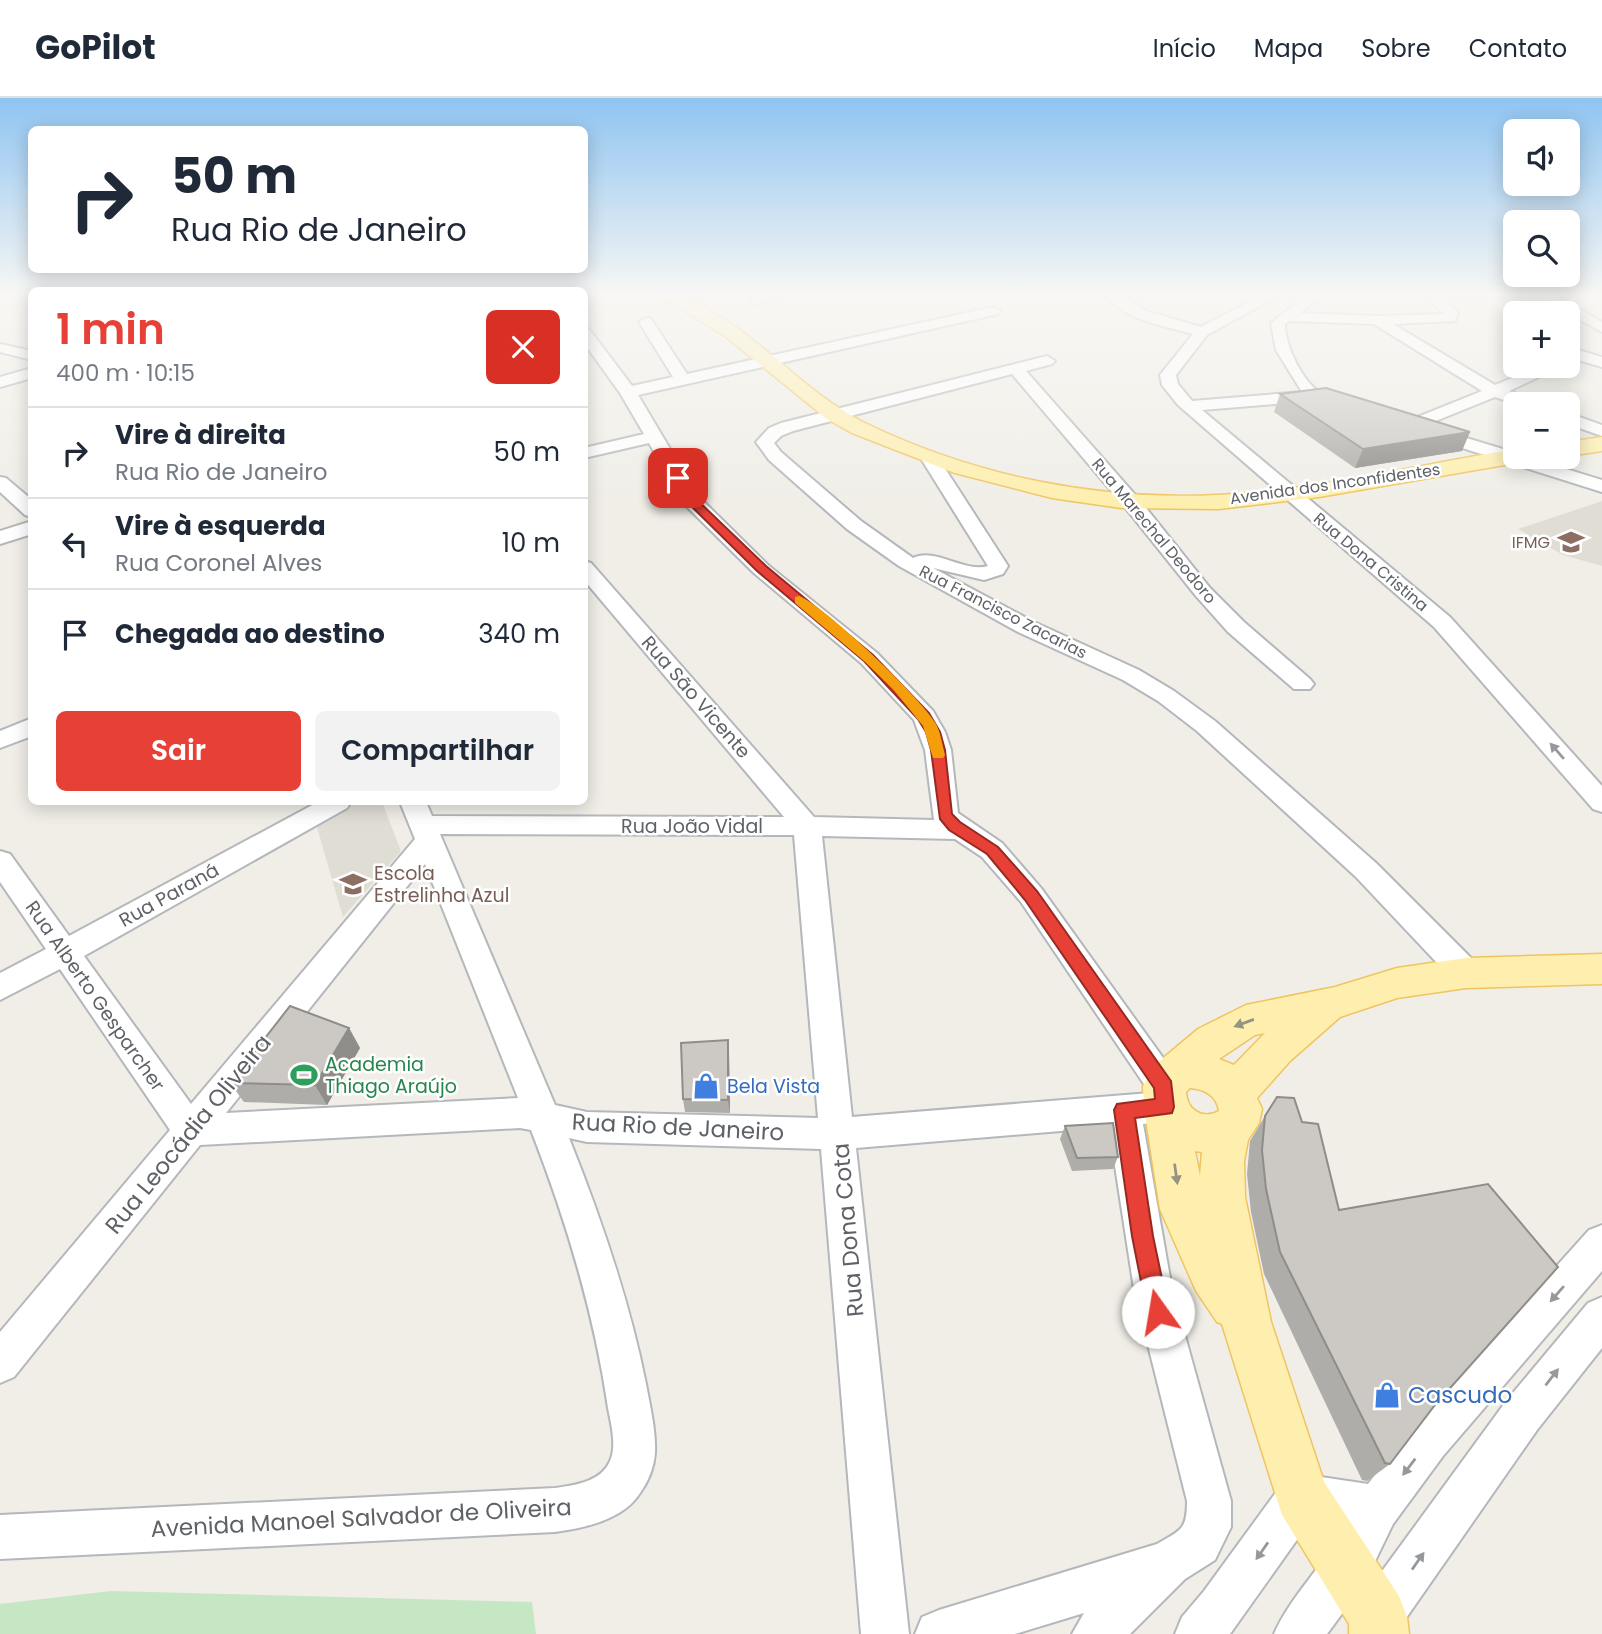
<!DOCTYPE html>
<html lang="pt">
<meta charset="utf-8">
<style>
:root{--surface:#fff;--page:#f2f2f3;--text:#1f2937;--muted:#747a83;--line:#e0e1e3;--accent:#e74036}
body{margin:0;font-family:Poppins,sans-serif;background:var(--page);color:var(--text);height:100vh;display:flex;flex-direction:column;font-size:26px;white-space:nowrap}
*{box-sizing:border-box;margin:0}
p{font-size:23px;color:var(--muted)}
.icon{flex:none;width:38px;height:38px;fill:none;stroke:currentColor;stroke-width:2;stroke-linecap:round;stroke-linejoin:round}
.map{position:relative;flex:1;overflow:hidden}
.sheet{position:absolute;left:28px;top:189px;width:560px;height:518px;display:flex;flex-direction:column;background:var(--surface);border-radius:10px;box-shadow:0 4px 18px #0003}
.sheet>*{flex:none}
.guide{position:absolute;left:28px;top:28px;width:560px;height:147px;border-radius:10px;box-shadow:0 4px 18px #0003;background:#fff;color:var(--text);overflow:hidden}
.controls{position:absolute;left:1503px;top:21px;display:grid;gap:14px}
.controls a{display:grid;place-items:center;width:77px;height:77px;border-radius:10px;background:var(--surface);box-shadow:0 4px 18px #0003;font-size:35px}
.pin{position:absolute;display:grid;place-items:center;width:60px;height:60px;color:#fff;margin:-30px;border-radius:14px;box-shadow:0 4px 10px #0006}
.me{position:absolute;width:77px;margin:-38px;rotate:347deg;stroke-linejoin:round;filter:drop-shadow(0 0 5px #0008)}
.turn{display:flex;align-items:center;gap:24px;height:147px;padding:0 28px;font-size:32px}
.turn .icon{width:91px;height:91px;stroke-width:2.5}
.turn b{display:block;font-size:49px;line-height:60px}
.round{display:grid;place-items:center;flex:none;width:74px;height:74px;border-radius:10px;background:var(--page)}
.overview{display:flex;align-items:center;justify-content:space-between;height:119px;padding:0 28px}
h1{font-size:42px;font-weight:600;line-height:52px;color:var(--accent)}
.action{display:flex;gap:14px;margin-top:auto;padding:14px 28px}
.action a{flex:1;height:80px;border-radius:10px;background:var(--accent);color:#fff;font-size:28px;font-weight:600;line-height:80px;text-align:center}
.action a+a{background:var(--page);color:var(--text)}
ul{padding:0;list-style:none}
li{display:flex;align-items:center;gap:21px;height:91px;padding:0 28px;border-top:2px solid var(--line)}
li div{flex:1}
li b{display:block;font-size:26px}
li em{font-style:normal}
header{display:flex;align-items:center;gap:42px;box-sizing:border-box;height:98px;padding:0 35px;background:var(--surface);border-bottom:2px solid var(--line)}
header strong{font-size:33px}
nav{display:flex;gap:38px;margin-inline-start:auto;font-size:24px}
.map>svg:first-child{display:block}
</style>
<header>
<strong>GoPilot</strong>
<nav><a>Início</a><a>Mapa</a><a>Sobre</a><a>Contato</a></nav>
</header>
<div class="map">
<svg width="1602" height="1536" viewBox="0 0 1602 1536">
<rect width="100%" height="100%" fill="#f0eee7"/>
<g fill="#e0ddd5">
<path d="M1602,403v65l-39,-11 -45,-26z"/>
<path d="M357,704h25l19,49 -58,66 -27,-93z"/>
</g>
<path fill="#c5e7c4" d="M111,1493l421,11 4,32h-536v-30z"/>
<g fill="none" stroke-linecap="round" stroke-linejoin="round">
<g stroke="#b4b7bb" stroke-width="4">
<g id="minor">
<path d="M788,195l-22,7 -8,6 -7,-4 5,-8 4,-1z"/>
<path d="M1118,195l28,18 55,16 65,-34h17l-76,42 -31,40 2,9 14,17 110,-9 -26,-42 -5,-27 38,-30h16l-25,20 77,3 67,-2 -20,-21h127l51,29v10l-64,-35h-94l14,16 -3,8 -62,3 102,61 46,-19h21l-53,25 27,10 2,3h-22l-21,-7 -84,34 -6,-1 -2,-4 2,-4 77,-31 -108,-67 -85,-3 -4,3c0,22 18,59 37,70 9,5 19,6 28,9l2,3 -2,3 -6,2 -32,-10 -110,9 248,207 152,169v26l-9,-3 -159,-182 -256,-222 -16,-20 -2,-10 33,-41c-31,-9 -67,-13 -89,-40z"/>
<path d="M993,209l7,4 -2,3 -360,81 60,101 70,69 109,88 56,58 12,21 6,18 7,63 44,30 39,45 135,188 5,10 -5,10 6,11 -5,11 -12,4 -22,2 29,165 59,212v26l-16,33 -30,19 -55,55h-58l12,-21 -69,21h-100l7,-17 17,-7 218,-66c24,-14 30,-14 30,-43l-53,-212 -25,-162 -253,21 53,486h-48l-40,-485 -234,-7 -18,-4c32,80 60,161 77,246 4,22 10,46 9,69 -1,14 -7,29 -15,40 -17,27 -56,35 -85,39l-555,27v-44l555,-27c20,-3 46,-6 55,-27 7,-15 1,-37 -2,-53 -14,-96 -42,-188 -77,-278l-11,-2 -320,17 -186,232 -14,6v-51l170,-202 -110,-161 -60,31v-27l46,-24 -46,-67v-31l10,3 59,82 249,-134h33l-4,6 -263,148 107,148 224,-265 -15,-37h26l6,14 352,1 -200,-237v-19l7,2 223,254 120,3 -9,-70 -11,-30 -53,-57 -107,-90 -71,-70 -34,-60 -65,15v-10l60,-14 -24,-41 -36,-50v-15l5,1 43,57 41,-9 -34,-55 7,-4 5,1 36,55zM440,736l354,1 24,283 -231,-6 -32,-7zM822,738l133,3 27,18 39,45 129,191 -298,24zM425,766l93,234 -292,15z"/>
<path d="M0,246l32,7v9l-32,-8z"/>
<path d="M1568,249l34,10v10l-34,-10z"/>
<path d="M1047,258l8,5 -3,3 -26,7 112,127 72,90 34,34 66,57 4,5 -4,5h-16l-66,-57 -32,-36 -72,-90 -112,-132 -219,57 -12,5 -7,7 7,9 80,69 52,37c22,-11 51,15 75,8l-68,-109 3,-4h12l73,113 -5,8 -19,6 -51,-12 101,54 105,48 35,21 41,30 161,142 101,101 4,9 -4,9 -11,3 -11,-3 -99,-105 -159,-146 -39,-30 -35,-21 -105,-48 -119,-66 -52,-37 -78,-69 -13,-18 13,-14 12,-5z"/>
<path d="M32,270v10l-32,9v-10z"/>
<path d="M1568,315l34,12v11l-34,-12z"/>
<path d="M1430,329l86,26v4h11l75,23v12l-178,-56 -3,-4z"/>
<path d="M0,379l6,1 26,22v17l-7,-2 -25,-23z"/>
<path d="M32,423v13l-32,10v-13z"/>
<path d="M32,620v18l-32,12v-17z"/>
<path d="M1602,1127v46l-159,185 -50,68 -29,60 -37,50h-53c17,-39 51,-69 71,-109l-34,-5 -81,114h-55l7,-17 22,-26 81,-111 16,-6 67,10 45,-58 176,-196z"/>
<path d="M1602,1199v51l-65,82 -142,204h-34l-6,-17 6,-17 146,-200 81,-97z"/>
</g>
</g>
<g stroke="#f0c460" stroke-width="3">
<g id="major">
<path d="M655,195c6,0 14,-1 21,0 11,2 23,11 33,17 57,32 100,86 158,114 108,52 231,77 350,71 100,-5 200,-30 299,-46v8h11l-3,4 -8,2 -197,34 -100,12 -98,-1 -69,-10 -97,-25 -103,-40 -25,-14 -102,-83z"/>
<path d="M1602,339v14l-34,5v-14z"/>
<path d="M1602,856v30l-136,4 -69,10 -57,19 -50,44 -33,37 5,11 -3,14 -11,17 -4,21 1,36 26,125 53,160 75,114 8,21 2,17h-60v-10l-67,-109 -60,-191 -5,-2 -21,-31 -36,-82 -16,-102 -1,-21 12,-21 43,-36 48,-24 89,-18 62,-19 69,-10zM1265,935l-31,32 -15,-6 36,-24zM1190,990c15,1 27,8 29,23 -17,9 -32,-1 -33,-19zM1195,1053l7,1 -2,24z"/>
</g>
</g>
<use href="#minor" fill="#fff" fill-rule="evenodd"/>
<use href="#major" fill="#feefae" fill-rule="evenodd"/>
</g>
<g fill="#afada9">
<path d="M1280,296l182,57 -107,17 -81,-56z"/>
<path d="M349,930l11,20 -33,57 -83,-3 -14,-19z"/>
<path d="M729,955l1,60 -45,-1 -2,-13z"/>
<path d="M1265,1018l37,6 37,88 96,195 -45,59 -23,17 -5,-1 -98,-206 -13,-62 -4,-38 3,-33z"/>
<path d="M1065,1028l53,31 -5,12 -41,2 -12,-32z"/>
</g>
<g fill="#8f8d89">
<path d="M1470,334l-8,19 -107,17 8,-19z"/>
<path d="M349,930l11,20 -33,57 -12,-20z"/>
<path d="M728,942l1,13 1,60 -2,-13z"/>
</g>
<g fill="#ccc9c4" stroke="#8f8d89" stroke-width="2">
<path d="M1326,290l144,44 -107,17 -83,-55z"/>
<path d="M290,908l59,22 -34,57 -85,-2z"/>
<path d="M728,942v60l-45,-1 -2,-56z"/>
<path d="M1277,999l17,1 8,24 16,2 21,86 149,-26 70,83 -123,138 -45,59 -5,-1 -105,-211 -14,-63 -4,-39 3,-34z"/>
<path d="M1113,1025l5,34 -41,1 -12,-32z"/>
</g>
<defs><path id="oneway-solid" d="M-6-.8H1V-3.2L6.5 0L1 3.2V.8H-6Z" transform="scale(1.75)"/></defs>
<g fill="#96999c">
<use href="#oneway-solid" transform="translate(1557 653) rotate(-131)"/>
<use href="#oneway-solid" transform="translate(1557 1196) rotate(131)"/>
<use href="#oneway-solid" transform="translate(1552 1279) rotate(-52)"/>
<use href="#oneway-solid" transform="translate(1409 1369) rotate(127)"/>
<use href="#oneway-solid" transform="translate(1262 1453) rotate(125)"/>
<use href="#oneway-solid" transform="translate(1418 1463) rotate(-55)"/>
</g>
<g fill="#969380">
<use href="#oneway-solid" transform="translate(1244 925) rotate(160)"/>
<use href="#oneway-solid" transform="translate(1176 1076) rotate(82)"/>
</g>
<linearGradient id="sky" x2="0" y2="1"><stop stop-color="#8fc4f1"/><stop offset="0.48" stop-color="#f8f7f4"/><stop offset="1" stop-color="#f8f7f4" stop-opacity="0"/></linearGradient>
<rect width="1602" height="410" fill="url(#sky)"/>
<path fill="#e74036" stroke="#962a23" stroke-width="2" d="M674,378h8l12,21 72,69 107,89 56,58 11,19 5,18 7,64 8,8 38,25 39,44 134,190 3,26 -2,6 -37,5 18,118 16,76 -3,8 -8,3 -8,-3 -3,-8 -15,-76 -18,-126 3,-6 38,-5 -1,-11 -129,-188 -38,-46 -38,-24 -9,-11 -9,-69 -5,-18 -8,-13 -54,-58 -107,-90 -71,-70 -13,-23z"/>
<path fill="#f59e0b" d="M799,498c24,8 124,104 137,128 5,9 6,21 9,31l-2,3h-10l-10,-32 -29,-36 -30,-29 -69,-58v-6z"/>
<defs>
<g id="university-bare" transform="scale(2.1)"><path d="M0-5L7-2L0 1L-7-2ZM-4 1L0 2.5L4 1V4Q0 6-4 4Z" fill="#8d6e63" stroke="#fff" stroke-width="2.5" paint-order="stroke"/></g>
<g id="school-bare" transform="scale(2.1)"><path d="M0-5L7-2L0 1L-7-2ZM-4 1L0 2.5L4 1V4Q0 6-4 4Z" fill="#8d6e63" stroke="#fff" stroke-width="2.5" paint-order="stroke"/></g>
<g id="stadium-bare" transform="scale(2.1)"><path d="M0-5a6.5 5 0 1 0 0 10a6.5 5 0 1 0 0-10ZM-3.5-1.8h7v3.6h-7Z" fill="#2e9e5b" stroke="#fff" stroke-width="2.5" paint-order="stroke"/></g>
<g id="shop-bare" transform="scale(2.1)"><path d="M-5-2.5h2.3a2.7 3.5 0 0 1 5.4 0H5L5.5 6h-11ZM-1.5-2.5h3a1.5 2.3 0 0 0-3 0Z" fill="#3f7fe0" stroke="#fff" stroke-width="2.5" paint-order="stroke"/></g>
</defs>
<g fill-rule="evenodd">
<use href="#university-bare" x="1571" y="444"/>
<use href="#school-bare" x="353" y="786"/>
<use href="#stadium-bare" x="304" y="977"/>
<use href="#shop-bare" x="706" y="988"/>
<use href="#shop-bare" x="1387" y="1297"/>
</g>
<g text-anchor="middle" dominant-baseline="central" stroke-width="5" stroke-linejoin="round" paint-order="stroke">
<g font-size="16" fill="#5e6267" stroke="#fff">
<text transform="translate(1335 386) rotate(-8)">Avenida dos Inconfidentes</text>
<text transform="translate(1154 433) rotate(50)">Rua Marechal Deodoro</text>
<text transform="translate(1371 464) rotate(40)">Rua Dona Cristina</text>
<text transform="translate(1003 514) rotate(27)">Rua Francisco Zacarias</text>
</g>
<g font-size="16" fill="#785e54" stroke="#fff" text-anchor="end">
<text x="1550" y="444">IFMG</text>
</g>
<g font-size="19" fill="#5e6267" stroke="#fff">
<text transform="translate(696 599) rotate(49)">Rua São Vicente</text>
<text x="692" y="728">Rua João Vidal</text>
<text transform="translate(169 797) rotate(-29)">Rua Paraná</text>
<text transform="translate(95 898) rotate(55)">Rua Alberto Gesparcher</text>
</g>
<g font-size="19" fill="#785e54" stroke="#fff" text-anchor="start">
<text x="374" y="775">Escola<tspan x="374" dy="22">Estrelinha Azul</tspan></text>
</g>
<g font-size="19" fill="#27864d" stroke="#fff" text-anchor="start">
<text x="325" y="966">Academia<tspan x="325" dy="22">Thiago Araújo</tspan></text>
</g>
<g font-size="19" fill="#366cbe" stroke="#fff" text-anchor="start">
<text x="727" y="988">Bela Vista</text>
</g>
<g font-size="23" fill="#5e6267" stroke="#fff">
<text transform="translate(678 1029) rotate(3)">Rua Rio de Janeiro</text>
<text transform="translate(188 1036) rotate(-51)">Rua Leocádia Oliveira</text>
<text transform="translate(848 1132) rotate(-95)">Rua Dona Cota</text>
<text transform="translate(361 1420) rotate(-3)">Avenida Manoel Salvador de Oliveira</text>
</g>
<g font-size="23" fill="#366cbe" stroke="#fff" text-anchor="start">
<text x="1408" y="1297">Cascudo</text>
</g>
</g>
</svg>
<div class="controls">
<a><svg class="icon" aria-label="sound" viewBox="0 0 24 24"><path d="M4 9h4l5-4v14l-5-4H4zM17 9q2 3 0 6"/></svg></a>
<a><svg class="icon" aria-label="search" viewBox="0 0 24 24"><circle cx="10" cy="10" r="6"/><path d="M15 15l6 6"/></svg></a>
<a>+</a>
<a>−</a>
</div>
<div class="pin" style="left:678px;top:380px;background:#d93025"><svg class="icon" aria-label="arrive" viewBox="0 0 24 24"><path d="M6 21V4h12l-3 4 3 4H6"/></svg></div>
<svg class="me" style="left:1158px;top:1214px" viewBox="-20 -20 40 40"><circle r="19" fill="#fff"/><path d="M0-13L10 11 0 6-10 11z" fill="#e74036"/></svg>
<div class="guide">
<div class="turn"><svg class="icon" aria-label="right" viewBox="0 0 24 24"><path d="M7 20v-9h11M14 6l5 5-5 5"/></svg><div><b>50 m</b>Rua Rio de Janeiro</div></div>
</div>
<section class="sheet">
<div class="overview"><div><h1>1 min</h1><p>400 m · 10:15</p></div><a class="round" style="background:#d93025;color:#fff"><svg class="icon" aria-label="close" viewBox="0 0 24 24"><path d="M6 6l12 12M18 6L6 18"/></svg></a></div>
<ul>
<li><svg class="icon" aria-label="right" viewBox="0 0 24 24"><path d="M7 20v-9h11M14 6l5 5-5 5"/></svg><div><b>Vire à direita</b><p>Rua Rio de Janeiro</p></div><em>50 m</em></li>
<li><svg class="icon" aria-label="left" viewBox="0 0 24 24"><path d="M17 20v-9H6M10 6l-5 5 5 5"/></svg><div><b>Vire à esquerda</b><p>Rua Coronel Alves</p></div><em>10 m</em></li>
<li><svg class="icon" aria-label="arrive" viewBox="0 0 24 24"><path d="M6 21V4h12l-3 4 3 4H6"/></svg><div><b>Chegada ao destino</b></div><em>340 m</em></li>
</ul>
<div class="action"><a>Sair</a><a>Compartilhar</a></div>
</section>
</div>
